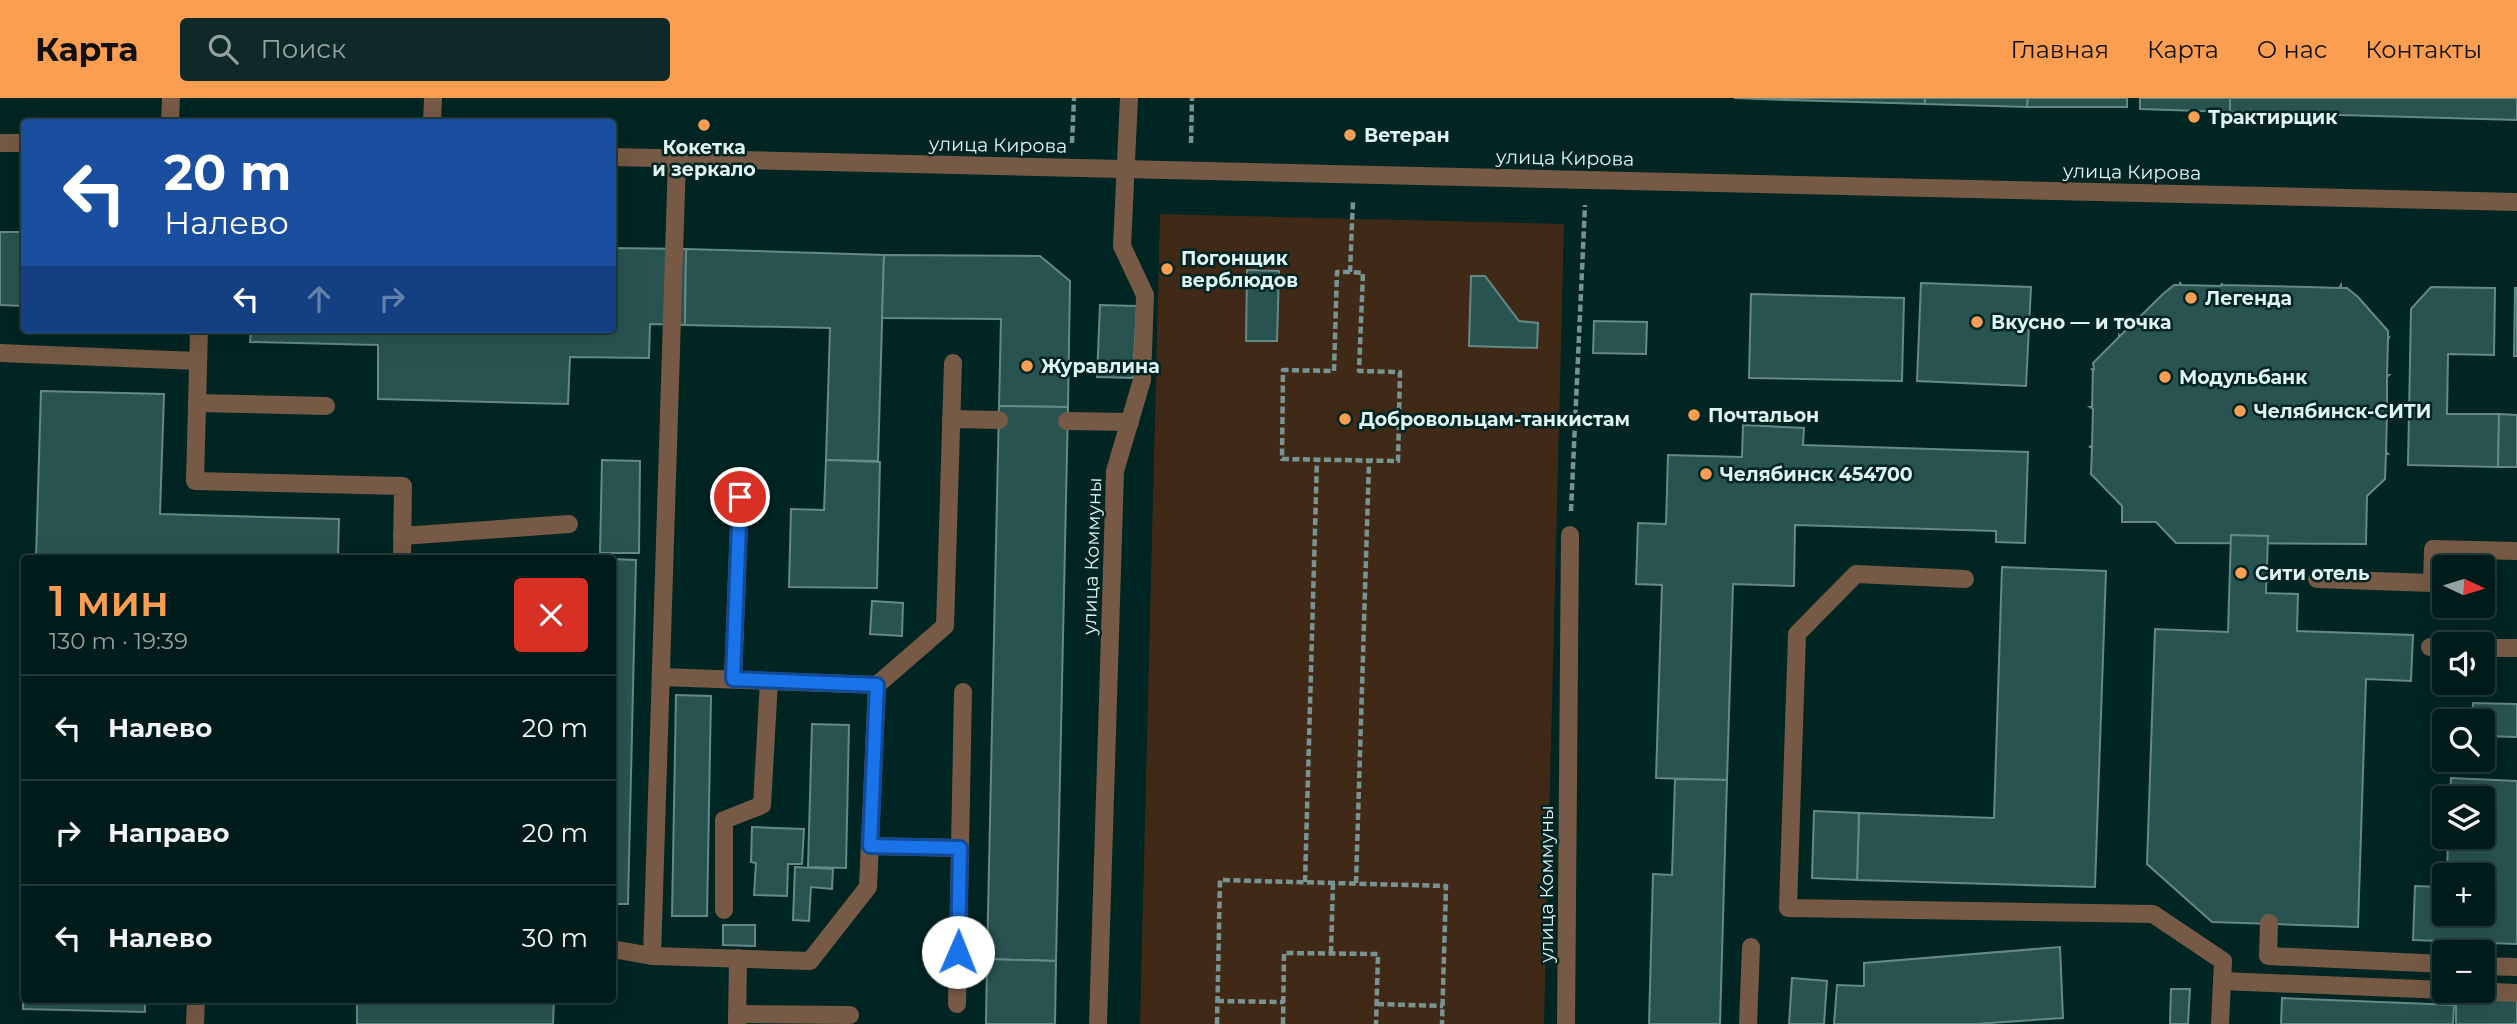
<!DOCTYPE html>
<html lang="ru">
<meta charset="utf-8">
<style>
:root{--surface:#001c1a;--page:#0e2927;--text:#f1f3f6;--muted:#95a1a2;--line:#223a39;--accent:#fb9e51}
body{margin:0;font-family:Montserrat,sans-serif;background:var(--page);color:var(--text);height:100vh;display:flex;flex-direction:column;font-size:26px;white-space:nowrap}
*{box-sizing:border-box;margin:0}
p{font-size:23px;color:var(--muted)}
.icon{flex:none;width:38px;height:38px;fill:none;stroke:currentColor;stroke-width:2;stroke-linecap:round;stroke-linejoin:round}
.map{position:relative;flex:1;overflow:hidden}
.panel{position:absolute;left:21px;top:457px;width:595px;height:448px;display:flex;flex-direction:column;background:var(--surface);border-radius:7px;box-shadow:0 7px 28px #0002,0 0 0 2px var(--line)}
.panel>*{flex:none}
.hud{position:absolute;left:21px;top:21px;width:595px;height:214px;border-radius:7px;box-shadow:0 7px 28px #0002,0 0 0 2px var(--line);background:#1a4fa0;color:#fff;overflow:hidden}
.needle{width:46px;rotate:94deg}
.fabs{position:absolute;left:2432px;top:457px;display:grid;gap:14px}
.fabs a{display:grid;place-items:center;width:63px;height:63px;border-radius:7px;background:var(--surface);box-shadow:0 7px 28px #0002,0 0 0 2px var(--line);font-size:35px}
.pin{position:absolute;display:grid;place-items:center;width:60px;height:60px;color:#fff;margin:-30px;border:4px solid #fff;border-radius:50%;box-shadow:0 2px 7px #0007}
.me{position:absolute;width:77px;margin:-38px;rotate:1deg;stroke-linejoin:round;filter:drop-shadow(0 0 5px #0008)}
.turn{display:flex;align-items:center;gap:24px;height:147px;padding:0 28px;font-size:32px}
.turn .icon{width:91px;height:91px;stroke-width:2.5}
.turn b{display:block;font-size:49px;line-height:60px}
.lanes{display:flex;align-items:center;height:66px;padding:0 28px;background:#0003;justify-content:center;gap:35px;direction:ltr}
.lanes .off{opacity:.35}
.round{display:grid;place-items:center;flex:none;width:74px;height:74px;border-radius:7px;background:var(--page)}
.head{display:flex;align-items:center;justify-content:space-between;height:119px;padding:0 28px}
h1{font-size:42px;font-weight:600;line-height:52px;color:var(--accent)}
ul{padding:0;list-style:none}
li{display:flex;align-items:center;gap:21px;height:105px;padding:0 28px;border-top:2px solid var(--line)}
li div{flex:1}
li b{display:block;font-size:26px}
li em{font-style:normal}
header{display:flex;align-items:center;gap:42px;box-sizing:border-box;height:98px;padding:0 35px;background:var(--accent);color:#111}
header strong{font-size:33px}
nav{display:flex;gap:38px;margin-inline-start:auto;font-size:24px}
.search{width:490px;height:63px;background:var(--page);display:flex;align-items:center;gap:18px;box-sizing:border-box;padding:0 24px;border-radius:7px;color:var(--muted);font-size:26px}
.map>svg:first-child{display:block}
</style>
<header>
<strong>Карта</strong>
<div class="search"><svg class="icon" aria-label="search" viewBox="0 0 24 24"><circle cx="10" cy="10" r="6"/><path d="M15 15l6 6"/></svg>Поиск</div>
<nav><a>Главная</a><a>Карта</a><a>О нас</a><a>Контакты</a></nav>
</header>
<div class="map">
<svg width="2517" height="926" viewBox="0 0 2517 926">
<rect width="100%" height="100%" fill="#002523"/>
<path fill="#412917" d="M1160,116l404,10 -20,800h-404z"/>
<g fill="#295351" stroke="#648a88" stroke-width="2">
<path d="M1734,0h54v2z"/>
<path d="M1788,0h137v6l-137,-4z"/>
<path d="M1925,0h103l-1,9 -102,-3z"/>
<path d="M2028,0h99v9h-100z"/>
<path d="M2140,0h90v14l-90,-3z"/>
<path d="M2230,0h287v22l-287,-8z"/>
<path d="M0,134h24v74l-24,-1z"/>
<path d="M612,150l74,1 -1,76 -35,-1 -1,34 -79,-1 -2,47 -190,-5v-54l-128,-3 1,-13h361z"/>
<path d="M686,151l198,6 -6,206 -52,-1 4,-132 -145,-3z"/>
<path d="M884,157l156,1 30,25 -2,126 -69,-1 2,-87 -119,-1z"/>
<path d="M1247,172l32,1 -2,70h-31z"/>
<path d="M1471,178h14l34,45 19,2 -1,25 -68,-2z"/>
<path d="M2180,184l1,3 40,1 1,-3v2l87,2 30,1 2,-3v3h6l11,9 30,34v6h2l-2,1 -1,37h2l-2,2v37h2l-2,1 -1,37 2,2h-2l-1,25 -18,17 -1,48 -190,-1 -20,-21h-34v-16l-31,-32 1,-27h-3l3,-1 1,-37 -3,-2h2l1,-37 -2,-1h3l-1,-6 26,-26v-2l1,1 43,-42 11,-9h6z"/>
<path d="M1921,185l110,4 -5,99 -109,-5z"/>
<path d="M2431,189l64,1 -1,67 -46,-1 -1,60h52l-1,53 -90,-2 3,-156z"/>
<path d="M2515,190h2v68h-3z"/>
<path d="M1751,196l153,4 -2,83 -153,-3z"/>
<path d="M1100,207l37,1 -4,72 -36,-1z"/>
<path d="M1594,223l53,1 -1,32 -53,-1z"/>
<path d="M41,293l123,3 -4,120 179,5 -1,39h-302z"/>
<path d="M999,308l69,1 -12,554 -69,-2z"/>
<path d="M2499,316l18,1v52h-19z"/>
<path d="M1743,327l61,3 -1,17 225,7 -3,91 -29,-1v-11l-201,-6 -1,61 -61,-2 -6,196 -71,-2 6,-193 -26,-1 2,-61 28,1 2,-69 74,2z"/>
<path d="M602,362l38,1 -1,92h-39z"/>
<path d="M826,362l54,2 -3,126 -88,-1 2,-78 33,1z"/>
<path d="M2231,437l37,1 -2,57 32,1 -1,37 116,4 -2,46 -45,-2 -8,248 -146,-5 -65,-58 8,-235 73,3z"/>
<path d="M612,461l24,1 -8,344h-16z"/>
<path d="M2002,469l104,4 -11,316 -238,-7 2,-67 135,5z"/>
<path d="M872,503l31,2 -1,33 -32,-2z"/>
<path d="M676,597l35,1 -4,220h-35z"/>
<path d="M2473,605l44,1v33l-34,-1v-15h-11z"/>
<path d="M812,626l37,1 -3,143 -38,-1z"/>
<path d="M2451,680l66,3v163l-104,-4 2,-54 30,1v27h38v-39h-36l1,-39h35v-38h-33z"/>
<path d="M1675,681l52,1 -7,244h-71l4,-150 19,1z"/>
<path d="M1814,713l45,2 -2,67 -45,-2z"/>
<path d="M752,729l52,2 -2,35h-14l-1,32 -33,-1 2,-32 -5,-1z"/>
<path d="M795,769l38,2 -1,20 -21,-2 -2,34 -16,-1z"/>
<path d="M723,827h32v21l-32,-1z"/>
<path d="M24,849v52h121v13l-122,-3z"/>
<path d="M2060,849l3,71 -88,6h-141l3,-39 27,1v-23z"/>
<path d="M987,861l69,2 -1,63h-69z"/>
<path d="M1792,880l35,3 -3,43h-35z"/>
<path d="M2171,891h19l-2,35h-18z"/>
<path d="M2282,900l172,7 -1,19h-172z"/>
<path d="M357,901h197l-1,25h-196z"/>
<path d="M2456,901l61,1v24h-61z"/>
</g>
<g fill="none" stroke-linecap="round" stroke-linejoin="round">
<g stroke="#789492" stroke-width="4.5" stroke-dasharray="7 3.5" stroke-linecap="butt">
<path d="M1072,45l2,-45"/>
<path d="M1191,45l1,-45"/>
<path d="M1350,174h-13l-3,99 -51,-1 -1,89 116,2 2,-89 -41,-1 4,-98 -13,-1 3,-72"/>
<path d="M1571,413l14,-306"/>
<path d="M1305,784l12,-423"/>
<path d="M1356,785l13,-422"/>
<path d="M1331,855l2,-70"/>
<path d="M1217,903l67,1"/>
<path d="M1377,906l66,2"/>
<path d="M1217,926l3,-144 226,6 -4,138"/>
<path d="M1283,926l1,-71 94,1 -2,70"/>
</g>
<g stroke="#765a45" stroke-width="18">
<path d="M170,24l1,-24"/>
<path d="M432,24l1,-24"/>
<path d="M199,231l-4,152 208,5 -1,72"/>
<path d="M0,255l198,8"/>
<path d="M197,305l129,3"/>
<path d="M951,321l48,1"/>
<path d="M1067,323l63,1"/>
<path d="M402,438l167,-12"/>
<path d="M1965,481l-109,-5 -59,60 -9,274 365,6 70,47 -3,63"/>
<path d="M2317,481l115,4 1,-34 84,2"/>
<path d="M2430,549h15"/>
<path d="M2483,550h34"/>
<path d="M733,581l7,-182"/>
<path d="M877,587l68,-59 8,-263"/>
<path d="M870,748l90,2"/>
<path d="M724,812v-90l38,-15 7,-124"/>
<path d="M2269,825l-1,33 177,8"/>
<path d="M612,851l40,7 158,5 58,-74 9,-202 -216,-8"/>
<path d="M652,858l25,-797"/>
<path d="M2483,868l34,1"/>
<path d="M2222,883l223,9"/>
<path d="M2452,892l65,3"/>
<path d="M957,906l6,-312"/>
<path d="M737,916l113,1"/>
<path d="M195,926l1,-25"/>
<path d="M737,926l1,-66"/>
<path d="M1748,926l3,-77"/>
</g>
<g stroke="#765a45" stroke-width="18">
<path d="M0,45h24"/>
<path d="M612,59l1905,45"/>
<path d="M1122,148l7,-148"/>
</g>
<g stroke="#765a45" stroke-width="18">
<path d="M1098,926l17,-553 27,-91 3,-85 -23,-49"/>
<path d="M1566,926l4,-489"/>
</g>
</g>
<g fill="none" stroke-linecap="round" stroke-linejoin="round">
<g stroke="#114b97" stroke-width="18">
<path id="route" d="M740,399l-7,182 144,6 -7,161 90,2 -2,104"/>
</g>
<use href="#route" stroke="#1a73e8" stroke-width="12"/>
</g>
<g fill="#fb9e51" stroke="#002523" stroke-width="2.5">
<circle cx="2194" cy="19" r="7"/>
<circle cx="704" cy="27" r="7"/>
<circle cx="1350" cy="37" r="7"/>
<circle cx="1167" cy="171" r="7"/>
<circle cx="2191" cy="200" r="7"/>
<circle cx="1977" cy="224" r="7"/>
<circle cx="1027" cy="268" r="7"/>
<circle cx="2165" cy="279" r="7"/>
<circle cx="2240" cy="313" r="7"/>
<circle cx="1694" cy="317" r="7"/>
<circle cx="1345" cy="321" r="7"/>
<circle cx="1706" cy="376" r="7"/>
<circle cx="2241" cy="475" r="7"/>
</g>
<g text-anchor="middle" dominant-baseline="central" stroke-width="5" stroke-linejoin="round" paint-order="stroke">
<g font-size="19" font-weight="bold" fill="#e0f4f2" stroke="#002523" text-anchor="start">
<text x="2208" y="19">Трактирщик</text>
<text x="1364" y="37">Ветеран</text>
<text x="704" y="49" text-anchor="middle">Кокетка<tspan x="704" dy="22">и зеркало</tspan></text>
<text x="1181" y="160">Погонщик<tspan x="1181" dy="22">верблюдов</tspan></text>
<text x="2205" y="200">Легенда</text>
<text x="1991" y="224">Вкусно — и точка</text>
<text x="1041" y="268">Журавлина</text>
<text x="2179" y="279">Модульбанк</text>
<text x="2254" y="313">Челябинск-СИТИ</text>
<text x="1708" y="317">Почтальон</text>
<text x="1359" y="321">Добровольцам-танкистам</text>
<text x="1720" y="376">Челябинск 454700</text>
<text x="2255" y="475">Сити отель</text>
</g>
<g font-size="19" fill="#e0f4f2" stroke="#002523">
<text transform="translate(998 47) rotate(1)">улица Кирова</text>
<text transform="translate(1565 60) rotate(1)">улица Кирова</text>
<text transform="translate(2132 74) rotate(1)">улица Кирова</text>
<text transform="translate(1092 458) rotate(-88)">улица Коммуны</text>
<text transform="translate(1546 786) rotate(-90)">улица Коммуны</text>
</g>
</g>
</svg>
<div class="fabs">
<a><svg class="needle" viewBox="-14 -14 28 28"><path d="M0-13l5 13h-10z" fill="#e53935"/><path d="M0 13l5-13h-10z" fill="#95a1a2"/></svg></a>
<a><svg class="icon" aria-label="sound" viewBox="0 0 24 24"><path d="M4 9h4l5-4v14l-5-4H4zM17 9q2 3 0 6"/></svg></a>
<a><svg class="icon" aria-label="search" viewBox="0 0 24 24"><circle cx="10" cy="10" r="6"/><path d="M15 15l6 6"/></svg></a>
<a><svg class="icon" aria-label="layers" viewBox="0 0 24 24"><path d="M12 4l9 5-9 5-9-5zM3 14l9 5 9-5"/></svg></a>
<a>+</a>
<a>−</a>
</div>
<div class="pin" style="left:740px;top:399px;background:#d93025"><svg class="icon" aria-label="arrive" viewBox="0 0 24 24"><path d="M6 21V4h12l-3 4 3 4H6"/></svg></div>
<svg class="me" style="left:958px;top:854px" viewBox="-20 -20 40 40"><circle r="19" fill="#fff"/><path d="M0-13L10 11 0 6-10 11z" fill="#1a73e8"/></svg>
<div class="hud">
<div class="turn"><svg class="icon" aria-label="left" viewBox="0 0 24 24"><path d="M17 20v-9H6M10 6l-5 5 5 5"/></svg><div><b>20 m</b>Налево</div></div>
<div class="lanes"><svg class="icon" aria-label="left" viewBox="0 0 24 24"><path d="M17 20v-9H6M10 6l-5 5 5 5"/></svg><svg class="icon off" aria-label="ahead" viewBox="0 0 24 24"><path d="M12 20V5M6 11l6-6 6 6"/></svg><svg class="icon off" aria-label="right" viewBox="0 0 24 24"><path d="M7 20v-9h11M14 6l5 5-5 5"/></svg></div>
</div>
<section class="panel">
<div class="head"><div><h1>1 мин</h1><p>130 m · 19:39</p></div><a class="round" style="background:#d93025;color:#fff"><svg class="icon" aria-label="close" viewBox="0 0 24 24"><path d="M6 6l12 12M18 6L6 18"/></svg></a></div>
<ul>
<li><svg class="icon" aria-label="left" viewBox="0 0 24 24"><path d="M17 20v-9H6M10 6l-5 5 5 5"/></svg><div><b>Налево</b></div><em>20 m</em></li>
<li><svg class="icon" aria-label="right" viewBox="0 0 24 24"><path d="M7 20v-9h11M14 6l5 5-5 5"/></svg><div><b>Направо</b></div><em>20 m</em></li>
<li><svg class="icon" aria-label="left" viewBox="0 0 24 24"><path d="M17 20v-9H6M10 6l-5 5 5 5"/></svg><div><b>Налево</b></div><em>30 m</em></li>
</ul>
</section>
</div>
